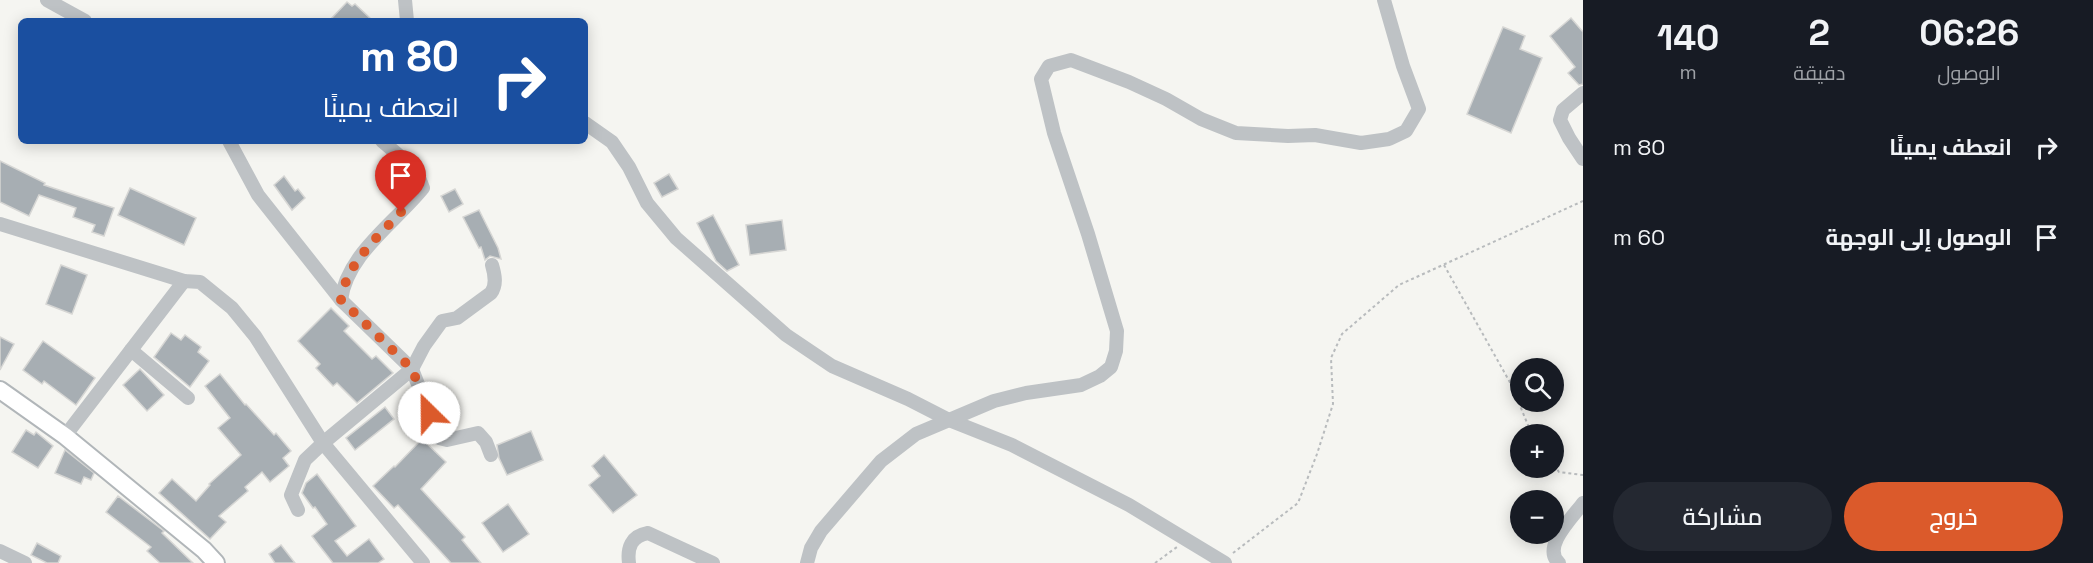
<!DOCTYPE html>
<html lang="ar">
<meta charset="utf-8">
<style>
:root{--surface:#171b24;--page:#242831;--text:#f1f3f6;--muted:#9ea1a6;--accent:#db5a2b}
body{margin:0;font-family:"Space Grotesk",Cairo,sans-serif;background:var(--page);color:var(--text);direction:rtl;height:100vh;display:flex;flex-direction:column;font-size:22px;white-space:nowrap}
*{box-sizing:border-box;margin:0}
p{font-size:20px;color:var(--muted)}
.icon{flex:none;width:33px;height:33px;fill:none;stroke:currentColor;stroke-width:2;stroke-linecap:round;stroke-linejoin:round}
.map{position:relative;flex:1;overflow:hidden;direction:ltr}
.panel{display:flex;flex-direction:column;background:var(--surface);width:510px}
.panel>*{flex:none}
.guide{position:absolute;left:18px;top:18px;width:570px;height:126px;border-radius:9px;box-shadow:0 3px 15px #0003;direction:rtl;background:#1a4fa0;color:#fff;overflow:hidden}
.tools{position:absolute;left:1510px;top:358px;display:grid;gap:12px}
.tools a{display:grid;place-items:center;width:54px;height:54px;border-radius:50%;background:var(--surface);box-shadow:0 3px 15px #0003;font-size:30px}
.pin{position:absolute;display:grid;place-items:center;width:51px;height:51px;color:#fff;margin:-62px -26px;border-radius:50% 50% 50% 0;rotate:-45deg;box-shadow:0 0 6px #0007}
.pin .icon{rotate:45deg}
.me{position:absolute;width:66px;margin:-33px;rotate:337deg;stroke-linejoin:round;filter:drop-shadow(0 0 4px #0008)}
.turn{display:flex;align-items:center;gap:21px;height:126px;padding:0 30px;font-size:27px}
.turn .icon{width:78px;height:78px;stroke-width:2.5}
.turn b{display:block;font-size:42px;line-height:51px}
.eta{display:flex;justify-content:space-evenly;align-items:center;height:102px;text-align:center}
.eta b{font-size:36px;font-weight:600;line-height:42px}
.button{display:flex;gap:12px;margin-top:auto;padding:12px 30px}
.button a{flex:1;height:69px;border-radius:36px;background:var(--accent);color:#fff;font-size:24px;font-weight:600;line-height:69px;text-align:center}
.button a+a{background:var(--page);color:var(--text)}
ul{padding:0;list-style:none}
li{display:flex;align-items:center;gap:18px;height:90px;padding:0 30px}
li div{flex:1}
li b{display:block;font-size:22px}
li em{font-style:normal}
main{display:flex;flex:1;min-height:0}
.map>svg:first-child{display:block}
</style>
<main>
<section class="panel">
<div class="eta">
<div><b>06:26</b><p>الوصول</p></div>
<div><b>2</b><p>دقيقة</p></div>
<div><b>140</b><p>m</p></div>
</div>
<ul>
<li><svg class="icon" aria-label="right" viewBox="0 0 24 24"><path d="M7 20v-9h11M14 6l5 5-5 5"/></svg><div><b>انعطف يمينًا</b></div><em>80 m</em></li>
<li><svg class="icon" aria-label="arrive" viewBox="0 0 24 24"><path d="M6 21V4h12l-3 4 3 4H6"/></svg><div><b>الوصول إلى الوجهة</b></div><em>60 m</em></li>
</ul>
<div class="button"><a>خروج</a><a>مشاركة</a></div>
</section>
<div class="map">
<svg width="1583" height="563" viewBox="0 0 1583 563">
<rect width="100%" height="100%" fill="#f5f5f1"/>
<g fill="#a7aeb3" stroke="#d6d6d4" stroke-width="1.5">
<path d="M347,2l5,4 3,-2 18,17h-44z"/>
<path d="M1571,18l12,14v52l-4,1 -11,-12 7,-6 -25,-31z"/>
<path d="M1503,27l22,9 -5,13 22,9 -31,75 -44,-19z"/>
<path d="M0,161l45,22 -1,2 70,23 -10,28 -12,-4 3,-7 -22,-8 3,-9 -37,-13 -10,21 -29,-14z"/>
<path d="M669,174l9,15 -16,8 -8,-14z"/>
<path d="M284,176l11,15 3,-2 7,9 -13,12 -18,-25z"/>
<path d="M130,188l66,30 -12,27 -66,-30z"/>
<path d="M455,189l8,15 -14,8 -8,-16z"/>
<path d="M479,210l19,38 3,11 -11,-3 -5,4 -4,-13 -2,1 -16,-31z"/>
<path d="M713,215l26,50 -12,6 -11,-10 -19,-38z"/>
<path d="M782,220l4,30 -36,5 -4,-30z"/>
<path d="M61,265l26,10 -15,39 -26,-10z"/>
<path d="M331,308l18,18 -5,5 28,28 4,-3 17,17 -36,30 -20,-20 -4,3 -17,-18 4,-4 -22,-23z"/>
<path d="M171,333l10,7 4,-5 16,12 -3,5 11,9 -19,26 -36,-30z"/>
<path d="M0,337l14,7 -14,26z"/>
<path d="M43,341l52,37 -19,27 -32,-24 -2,3 -19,-14z"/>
<path d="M140,369l24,26 -17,16 -24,-26z"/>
<path d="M220,374l25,31 1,-1 28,31 2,-2 15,18 -8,7 6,8 -19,16 -8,-10 -17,15 3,4 -29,25 7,6 -16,17 -51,-46 13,-14 24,22 14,-16 -1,-1 32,-29 -23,-27 12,-10 -25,-32z"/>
<path d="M385,407l9,12 -39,31 -9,-12z"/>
<path d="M26,430l8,5 2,-3 17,14 -15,22 -26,-16z"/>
<path d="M531,431l12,29 -36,15 -8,-17 -2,-13z"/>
<path d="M422,439l24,23 -25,27 44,48 -3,3 19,23h-30l-53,-58 -4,3 -21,-22 21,-20 1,1z"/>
<path d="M65,450l29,23 -3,7 -7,-3 -3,7 -26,-11z"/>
<path d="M604,455l33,40 -24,18 -24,-28 11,-9 -8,-10z"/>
<path d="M317,474l39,52 -21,15 12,15 22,-17 15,20 -6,4h-45l-21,-27 15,-12 -12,-17 -2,1 -11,-15 4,-10z"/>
<path d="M118,496l46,35 -2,2 31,30h-33l-13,-12 4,-4 -45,-35z"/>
<path d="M508,504l21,30 -26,18 -21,-29z"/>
<path d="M37,543l24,13 -3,7h-11l-16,-8z"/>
<path d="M281,545l14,18h-20l-6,-9z"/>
</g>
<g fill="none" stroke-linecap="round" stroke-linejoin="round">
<g stroke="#b1b6b9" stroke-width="20">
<path id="major" d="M0,390l65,46 139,114 12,13"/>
</g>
<g stroke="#b8bbbd" stroke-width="2" stroke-dasharray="3 3" stroke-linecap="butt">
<path d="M1444,265l68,121 20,49"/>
<path d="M1554,465l5,7 24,3"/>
<path d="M1233,553l65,-50 19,-49 16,-50 -2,-46 11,-24 57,-49 184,-84"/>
<path d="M1155,563l22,-16"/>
</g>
<g stroke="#bec2c5" stroke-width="14">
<path d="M47,0l38,21"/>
<path d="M405,0l2,21"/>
<path d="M1583,93l-20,17 -3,10 9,18 14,21"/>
<path d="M585,123l27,19 17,25 18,36 29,35 110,97 46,31 76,33 41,21 63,25 117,60 96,58"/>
<path d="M229,141l29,54 83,105 71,69 12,-23 18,-25 15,-3 34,-25c6,-8 4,-18 1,-28"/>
<path d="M0,224l184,57 16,1 32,26 23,28 68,107 89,-74 27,69 8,2 31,-7 8,9 5,13"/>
<path d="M341,300c6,-46 54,-77 82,-112l-7,-18 -34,-29"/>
<path d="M131,350l57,48"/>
<path d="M65,436l119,-155"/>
<path d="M298,510l-7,-15 14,-35 18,-17 100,120"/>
<path d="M0,551l25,12"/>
<path d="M629,563c-2,-15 2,-27 19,-30l65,30"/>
<path d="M807,563l4,-15 10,-17 60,-70 35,-27 78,-33 32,-8 55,-8 19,-9 11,-9 5,-16 1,-20 -29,-97 -34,-101 -13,-54 8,-13 22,-6 58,22 37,17 35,20 35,14 52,3 27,-1 46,8 28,-4 17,-8 13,-22 -16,-43 -19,-66"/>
<path d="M1559,563c-18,-16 14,-46 24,-60"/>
</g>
<use href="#major" stroke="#fff" stroke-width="16"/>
</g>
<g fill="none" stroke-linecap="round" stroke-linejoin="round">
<path stroke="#db5a2b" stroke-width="10" stroke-dasharray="0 18" d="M401,212c-24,26 -55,52 -60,88l71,69 17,44"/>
</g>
</svg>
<div class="tools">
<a><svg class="icon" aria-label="search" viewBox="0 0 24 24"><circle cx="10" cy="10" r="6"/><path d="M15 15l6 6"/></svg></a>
<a>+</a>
<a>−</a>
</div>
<div class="pin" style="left:401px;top:212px;background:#d93025"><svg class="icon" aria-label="arrive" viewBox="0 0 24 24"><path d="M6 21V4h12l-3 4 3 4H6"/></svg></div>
<svg class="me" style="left:429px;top:413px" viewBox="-20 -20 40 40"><circle r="19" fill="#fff"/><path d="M0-13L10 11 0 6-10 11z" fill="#db5a2b"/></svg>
<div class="guide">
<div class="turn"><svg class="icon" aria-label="right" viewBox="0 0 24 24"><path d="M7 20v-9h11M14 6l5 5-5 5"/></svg><div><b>80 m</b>انعطف يمينًا</div></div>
</div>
</div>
</main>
